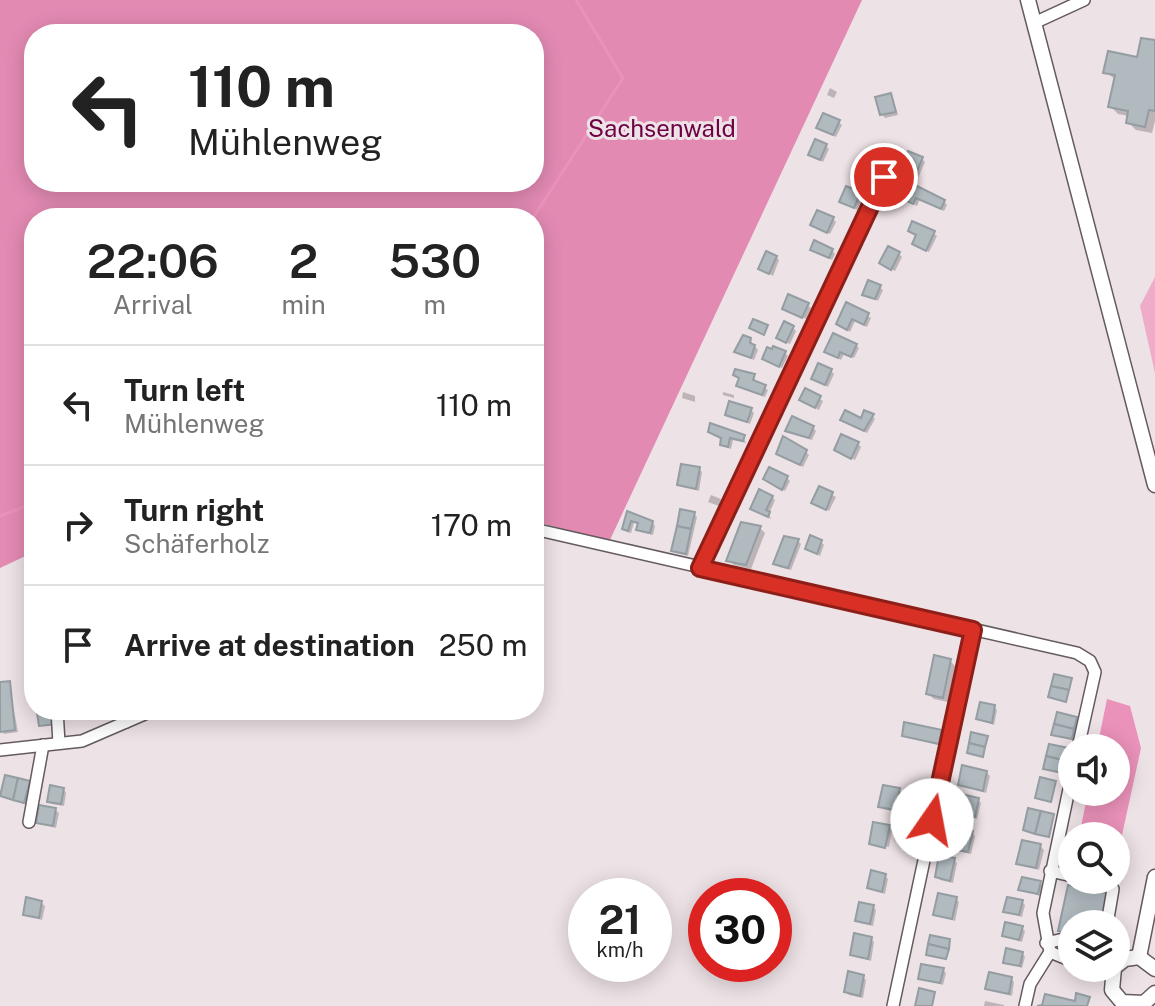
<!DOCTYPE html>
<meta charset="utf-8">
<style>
:root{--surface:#fff;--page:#f6f6f6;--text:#222;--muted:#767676;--line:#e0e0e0}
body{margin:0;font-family:"Public Sans",sans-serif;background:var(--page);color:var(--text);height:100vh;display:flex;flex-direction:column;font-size:30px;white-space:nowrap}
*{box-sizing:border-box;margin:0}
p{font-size:26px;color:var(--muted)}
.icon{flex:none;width:44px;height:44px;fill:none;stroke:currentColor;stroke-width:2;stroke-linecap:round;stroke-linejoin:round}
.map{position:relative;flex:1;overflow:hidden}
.panel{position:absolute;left:24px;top:208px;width:520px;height:512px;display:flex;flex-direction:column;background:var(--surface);border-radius:32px;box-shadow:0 4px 20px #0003}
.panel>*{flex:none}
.top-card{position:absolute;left:24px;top:24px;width:520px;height:168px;border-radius:32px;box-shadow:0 4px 20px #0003;background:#fff;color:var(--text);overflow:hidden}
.buttons{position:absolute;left:1058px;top:734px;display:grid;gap:16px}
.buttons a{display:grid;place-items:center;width:72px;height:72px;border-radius:50%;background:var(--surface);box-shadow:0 4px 20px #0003;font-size:40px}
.speed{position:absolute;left:568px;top:878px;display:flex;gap:16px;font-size:40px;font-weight:700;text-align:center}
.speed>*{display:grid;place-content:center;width:104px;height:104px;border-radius:50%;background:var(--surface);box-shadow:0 4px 20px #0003;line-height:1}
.speed small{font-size:20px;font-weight:400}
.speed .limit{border:12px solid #d22;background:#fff;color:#111}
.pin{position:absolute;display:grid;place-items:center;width:68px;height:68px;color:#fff;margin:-34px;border:4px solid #fff;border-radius:50%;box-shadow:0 2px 8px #0007}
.me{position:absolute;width:88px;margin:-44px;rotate:12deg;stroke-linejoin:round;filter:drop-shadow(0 0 6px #0008)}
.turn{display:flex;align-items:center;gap:28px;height:168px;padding:0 32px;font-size:36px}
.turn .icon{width:104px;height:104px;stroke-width:2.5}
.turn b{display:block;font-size:56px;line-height:68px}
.eta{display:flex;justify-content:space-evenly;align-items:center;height:136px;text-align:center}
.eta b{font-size:48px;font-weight:600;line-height:56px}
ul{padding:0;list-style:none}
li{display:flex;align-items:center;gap:24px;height:120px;padding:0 32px;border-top:2px solid var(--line)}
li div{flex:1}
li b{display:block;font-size:30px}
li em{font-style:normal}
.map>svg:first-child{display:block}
</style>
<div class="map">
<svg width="1155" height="1006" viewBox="0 0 1155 1006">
<rect width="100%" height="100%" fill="#ede2e6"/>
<path fill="#eeacc9" d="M1155,277v96l-15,-67z"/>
<path fill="#e38ab3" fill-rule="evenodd" d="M0,0h862l-253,542 -75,-21v-303h-500v334l-34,16zM34,34h500v148h-500z"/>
<path fill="#eb92ba" d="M1107,699l23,7 11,42 -24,110 -1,-22h-37l9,-44h28v-44h-19z"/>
<g fill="#0003">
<path d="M1155,42v79l-3,12 -16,-3 -8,-8 1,-6 -11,-2 -8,-8 6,-26 -10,-8 32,-13z"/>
<path d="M830,88l7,4 -3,6 -7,-3z"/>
<path d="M891,95l7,20 -13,3 -3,-4z"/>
<path d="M838,122l4,3 -6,12 -17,-9z"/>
<path d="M826,146l3,3 -6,13 -13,-8z"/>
<path d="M922,159l3,3 -7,16 -15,-8z"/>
<path d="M912,186l32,15 3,4 -3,6 -24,-12 -3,7 -8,-4 -3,-3z"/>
<path d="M860,194l3,3 -6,13 -16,-9z"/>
<path d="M833,219l3,3 -6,12 -17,-9z"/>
<path d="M933,233l4,3 -8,16 -15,-8z"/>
<path d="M812,249l20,1 3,4 -3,6z"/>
<path d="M899,254l3,3 -7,14 -11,-5z"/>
<path d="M776,257l3,3 -6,16 -12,-7z"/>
<path d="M879,287l4,3 -5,11 -13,-7z"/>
<path d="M807,305l4,3 -5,11 -22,-11z"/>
<path d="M847,305l24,13 -4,9 -12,-6 -5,11 -12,-8z"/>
<path d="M793,328l3,3 -6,13 -8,-4z"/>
<path d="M750,340l8,10 -4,10 -17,-8z"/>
<path d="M856,345l3,3 -5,10 -10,-4 -3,6 -14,-8z"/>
<path d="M785,353l3,3 -6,12 -15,-7z"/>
<path d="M831,371l3,3 -6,13 -15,-9z"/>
<path d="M735,375l19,1 2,7 12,7 -3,7 -24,-9 -3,-3 3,-6z"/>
<path d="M806,391l17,10 -4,9 -18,-10z"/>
<path d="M683,392l12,4v6l-13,-4z"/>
<path d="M723,392l11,3v3l-11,-3z"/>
<path d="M751,410l3,3 -4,11 -23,-10z"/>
<path d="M872,416l3,3 -8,14 -25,-13h20z"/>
<path d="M712,426l31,10 3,7 -13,-3 -2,9 -6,-2z"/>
<path d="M813,428l3,3 -4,9 -25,-9z"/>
<path d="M858,444l3,3 -6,13 -19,-10z"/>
<path d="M806,452l3,3 -6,12 -22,-11z"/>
<path d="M699,469l3,3 -3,19 -20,-7z"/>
<path d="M787,478l3,3 -5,10 -16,-9z"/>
<path d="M820,489l16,8 -7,14 -15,-8z"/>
<path d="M711,495l10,4 -2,7 -11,-4z"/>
<path d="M772,497l3,3 -6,14 2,5 -16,-8z"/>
<path d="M628,514l24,8 3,4 -2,9 -12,-3 -2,-8 -5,-1 -3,10 -4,-1 -3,-3z"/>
<path d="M694,514l3,3 -9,39 -12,-3 -3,-3z"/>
<path d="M760,528l5,5 -14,36 -17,-4 -5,-5z"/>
<path d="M798,541l3,3 -10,26 -12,-3 -3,-3z"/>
<path d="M821,542l3,3 -4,11 -13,-7z"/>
<path d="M950,661l5,5 -7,36 -14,-3 -6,-5z"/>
<path d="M9,683l9,49 -14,2 -4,-8v-42z"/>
<path d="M994,707l3,3 -3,15 -16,-6z"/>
<path d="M73,710h14l2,8 -11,2z"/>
<path d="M109,710l4,3 -11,4 -4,-4z"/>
<path d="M1076,719l3,3 -4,19 -21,-7z"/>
<path d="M941,732l3,3 -2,11 -38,-10z"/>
<path d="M986,772l4,4 -4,17 -26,-8z"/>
<path d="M29,783l3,3 -5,19 -25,-9z"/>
<path d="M63,789l3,4 -2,13 -12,-2 -3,-3z"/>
<path d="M899,790l3,3 -4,19 -15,-3 -3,-3z"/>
<path d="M978,800l3,3 -4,16 -18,-7z"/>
<path d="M55,810l4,3 -3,15 -18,-6z"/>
<path d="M889,827l3,3 -3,17 -17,-4z"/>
<path d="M972,833l3,3 -4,18 -14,-3 -3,-3z"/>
<path d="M1040,846l4,4 -5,20 -21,-7z"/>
<path d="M954,860l3,3 -4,20 -13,-3 -3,-3z"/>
<path d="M885,876l3,3 -3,15 -16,-6z"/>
<path d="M1040,883l3,3 -3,10 -19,-7z"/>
<path d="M956,899l3,3 -4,19 -19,-7z"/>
<path d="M1022,902l3,3 -3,12 -17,-6z"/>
<path d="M41,903l4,3 -3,14 -17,-6z"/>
<path d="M873,907l3,3 -3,16 -13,-3 -3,-3z"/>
<path d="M1022,928l3,3 -3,11 -18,-7z"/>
<path d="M871,939l3,3 -3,19 -19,-7z"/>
<path d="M1022,953l3,4 -3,11 -16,-6z"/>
<path d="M943,970l3,3 -3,12 -22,-7z"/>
<path d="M863,977l3,3 -3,18 -14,-3 -3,-3z"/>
<path d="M1011,979l3,3 -2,14 -25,-8z"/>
<path d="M985,1001l19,4v1h-20z"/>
</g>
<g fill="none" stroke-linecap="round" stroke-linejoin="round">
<g stroke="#eb92ba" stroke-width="3">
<path d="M533,218l90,-140 -47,-78"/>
<path d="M0,516l34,-13"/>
</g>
</g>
<g fill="#b0babf" stroke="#939da2" stroke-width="2">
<path d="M1141,38l14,2v71l-6,-1 -4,17 -19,-4 2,-12 -20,-4 7,-32 -12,-2 5,-22 29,6z"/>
<path d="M891,93l5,19 -16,3 -5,-18z"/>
<path d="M823,113l17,7 -7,15 -17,-7z"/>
<path d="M815,139l12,5 -7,16 -12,-5z"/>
<path d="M908,151l15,6 -8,19 -15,-5z"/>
<path d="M911,183l34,17 -4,9 -25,-11 -3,6 -10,-5z"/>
<path d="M846,186l15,6 -7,16 -15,-6z"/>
<path d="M817,210l17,7 -7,16 -17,-8z"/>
<path d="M912,221l23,10 -9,20 -14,-7 4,-9 -8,-4z"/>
<path d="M814,240l19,9 -4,9 -19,-8z"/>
<path d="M888,246l12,6 -9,18 -12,-7z"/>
<path d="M766,251l11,5 -8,18 -11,-5z"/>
<path d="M868,280l13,5 -6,14 -13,-4z"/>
<path d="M788,294l21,9 -7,15 -20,-9z"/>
<path d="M846,302l23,11 -5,12 -12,-6 -5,11 -11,-6z"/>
<path d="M753,319l15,6 -4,10 -15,-7z"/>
<path d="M784,321l10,5 -8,17 -10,-5z"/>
<path d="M833,333l24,11 -6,13 -11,-5 -2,6 -14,-6z"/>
<path d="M743,335l8,3 -1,5 5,2 -4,13 -17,-6z"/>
<path d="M773,346l13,5 -7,16 -17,-8 5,-12 5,2z"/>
<path d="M818,363l14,6 -7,16 -14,-6z"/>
<path d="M735,369l20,5 -2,6 13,5 -4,10 -26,-9 3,-8 -6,-3z"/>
<path d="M805,388l16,8 -6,12 -16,-8z"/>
<path d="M729,401l23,7 -5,14 -22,-7z"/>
<path d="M845,410l16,8 3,-8 10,4 -10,17 -24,-11z"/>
<path d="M792,416l22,10 -5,12 -24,-7z"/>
<path d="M710,423l35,12 -2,6 -13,-3 -2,9 -8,-2 1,-7 -13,-6z"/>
<path d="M841,434l18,8 -8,17 -17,-9z"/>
<path d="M783,436l24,14 -7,15 -24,-11z"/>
<path d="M681,464l19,3 -4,22 -19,-4z"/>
<path d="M769,467l19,9 -6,14 -19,-11z"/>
<path d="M819,486l14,6 -7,18 -15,-7z"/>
<path d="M759,489l14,7 -7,14 4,2 -2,5 -18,-8z"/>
<path d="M680,509l15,3 -4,17 -14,-3z"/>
<path d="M627,511l26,10 -3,12 -14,-3 2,-7 -7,-2 -3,10 -6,-2z"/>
<path d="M741,522l20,4 -15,39 -20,-4z"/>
<path d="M677,526l14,3 -5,25 -15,-3z"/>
<path d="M810,535l12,5 -5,14 -12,-5z"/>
<path d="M784,536l15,3 -11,29 -15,-4z"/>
<path d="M934,655l17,4 -8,39 -17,-4z"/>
<path d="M1054,674l18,4 -3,12 -18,-4z"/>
<path d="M10,681l5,49 -15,2v-50z"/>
<path d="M1051,686l18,4 -3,12 -18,-5z"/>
<path d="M980,702l15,3 -3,18 -16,-4z"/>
<path d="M55,711l2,13 -18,2 -2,-13z"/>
<path d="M1057,712l20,5 -3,12 -20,-5z"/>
<path d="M904,722l38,8 -3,14 -37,-8z"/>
<path d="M1054,724l20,5 -2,10 -21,-4z"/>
<path d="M971,732l17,4 -3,11 -16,-4z"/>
<path d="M969,743l16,4 -2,10 -16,-4z"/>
<path d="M1049,744l20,4 -3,13 -20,-5z"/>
<path d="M1046,756l20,5 -3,12 -20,-4z"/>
<path d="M962,765l25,6 -4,20 -25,-6z"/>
<path d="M5,775l13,3 -5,22 -13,-4z"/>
<path d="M1040,777l16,4 -5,21 -16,-4z"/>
<path d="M18,778l12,3 -6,22 -11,-3z"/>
<path d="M50,785l14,3 -3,16 -14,-2z"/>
<path d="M883,785l17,3 -5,22 -17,-3z"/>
<path d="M961,794l18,4 -4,19 -18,-4z"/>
<path d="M39,805l17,3 -3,18 -17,-3z"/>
<path d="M1028,808l13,3 -6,23 -12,-4z"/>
<path d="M1041,811l13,3 -5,23 -14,-3z"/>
<path d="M873,822l17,3 -5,23 -16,-4z"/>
<path d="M956,827l17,4 -5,21 -16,-3z"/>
<path d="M1022,840l19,4 -5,24 -20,-4z"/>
<path d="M939,855l16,3 -5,23 -15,-4z"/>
<path d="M871,870l15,4 -4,18 -15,-4z"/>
<path d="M1022,877l19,4 -3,13 -20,-4z"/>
<path d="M1068,885l42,9 -7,30h-31v10l-14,-3z"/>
<path d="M938,893l19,4 -5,22 -19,-4z"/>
<path d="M26,897l16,4 -3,17 -16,-3z"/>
<path d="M1007,897l16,3 -4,15 -16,-3z"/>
<path d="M859,902l15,3 -4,19 -15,-3z"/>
<path d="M1005,922l18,4 -4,14 -17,-4z"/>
<path d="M854,933l18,4 -4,22 -18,-4z"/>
<path d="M930,935l20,4 -1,10 -21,-5z"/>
<path d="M928,944l21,5 -3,10 -20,-4z"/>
<path d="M1006,948l17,4 -3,14 -17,-3z"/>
<path d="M921,964l23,4 -4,15 -22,-4z"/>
<path d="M848,971l16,4 -4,21 -16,-4z"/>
<path d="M989,972l23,5 -3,17 -24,-5z"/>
<path d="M919,988l16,4 -3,14h-17z"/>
<path d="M1076,993l14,4 -3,9h-50l5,-1 3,-11 30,7z"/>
</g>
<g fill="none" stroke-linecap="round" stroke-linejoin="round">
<g stroke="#645b5f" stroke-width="14">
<g id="minor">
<path d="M1034,23l50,-23"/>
<path d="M534,529l543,124 13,8 5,11 -17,76"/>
<path d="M700,568l184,-391"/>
<path d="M57,710l2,33"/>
<path d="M121,710l5,12"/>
<path d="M0,750l82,-9 72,-31"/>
<path d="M1072,775l-29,138 7,39 22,9"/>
<path d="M29,822l14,-77"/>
<path d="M1050,871l22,5"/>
<path d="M1093,880l13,2 7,7 -6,35"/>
<path d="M1046,943l26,-6"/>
<path d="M1093,968l18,6"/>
<path d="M893,1006l80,-376"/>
<path d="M1025,1006l5,-22 20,-32"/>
</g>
</g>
<g stroke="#645b5f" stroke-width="17">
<g id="major">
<path d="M1028,0l127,485"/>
<path d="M1139,957l16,-80"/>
<path d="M1116,966l9,-7 14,-2 16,12"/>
<path d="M1114,968l-2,22 10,12 22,1 11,-10"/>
</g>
</g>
<use href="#minor" stroke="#fff" stroke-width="11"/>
<use href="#major" stroke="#fff" stroke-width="14"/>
</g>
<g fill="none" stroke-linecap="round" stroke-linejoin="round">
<g stroke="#8d1f18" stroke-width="20">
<path id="route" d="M884,177l-184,391 273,62 -41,190"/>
</g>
<use href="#route" stroke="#d93025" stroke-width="14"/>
</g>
<g text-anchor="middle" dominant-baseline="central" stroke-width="6" stroke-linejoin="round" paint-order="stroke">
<g font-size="24" fill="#6f0044" stroke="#ede2e6">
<text x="662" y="128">Sachsenwald</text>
</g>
</g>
</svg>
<div class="buttons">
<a><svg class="icon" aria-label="sound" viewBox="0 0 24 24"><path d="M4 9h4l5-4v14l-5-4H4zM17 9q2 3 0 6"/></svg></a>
<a><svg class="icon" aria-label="search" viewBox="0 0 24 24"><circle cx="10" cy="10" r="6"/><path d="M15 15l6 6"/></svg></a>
<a><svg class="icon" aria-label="layers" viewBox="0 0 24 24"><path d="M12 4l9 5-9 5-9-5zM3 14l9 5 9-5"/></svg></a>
</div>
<div class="speed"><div>21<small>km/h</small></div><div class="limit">30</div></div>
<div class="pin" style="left:884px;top:177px;background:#d93025"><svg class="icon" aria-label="arrive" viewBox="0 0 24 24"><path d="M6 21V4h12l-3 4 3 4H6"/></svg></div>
<svg class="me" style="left:932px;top:820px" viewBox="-20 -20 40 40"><circle r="19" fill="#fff"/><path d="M0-13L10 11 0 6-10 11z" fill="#d93025"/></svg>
<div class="top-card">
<div class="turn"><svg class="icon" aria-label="left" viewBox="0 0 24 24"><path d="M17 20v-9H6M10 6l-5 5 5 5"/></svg><div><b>110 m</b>Mühlenweg</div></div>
</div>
<section class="panel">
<div class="eta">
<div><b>22:06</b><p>Arrival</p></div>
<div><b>2</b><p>min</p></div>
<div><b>530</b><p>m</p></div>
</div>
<ul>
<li><svg class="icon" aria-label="left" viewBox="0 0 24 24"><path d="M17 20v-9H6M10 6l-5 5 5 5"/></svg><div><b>Turn left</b><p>Mühlenweg</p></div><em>110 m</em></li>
<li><svg class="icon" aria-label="right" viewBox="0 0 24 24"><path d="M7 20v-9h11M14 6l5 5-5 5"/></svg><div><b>Turn right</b><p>Schäferholz</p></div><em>170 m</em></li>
<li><svg class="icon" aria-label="arrive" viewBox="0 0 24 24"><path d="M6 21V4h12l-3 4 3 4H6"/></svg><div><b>Arrive at destination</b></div><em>250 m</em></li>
</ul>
</section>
</div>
